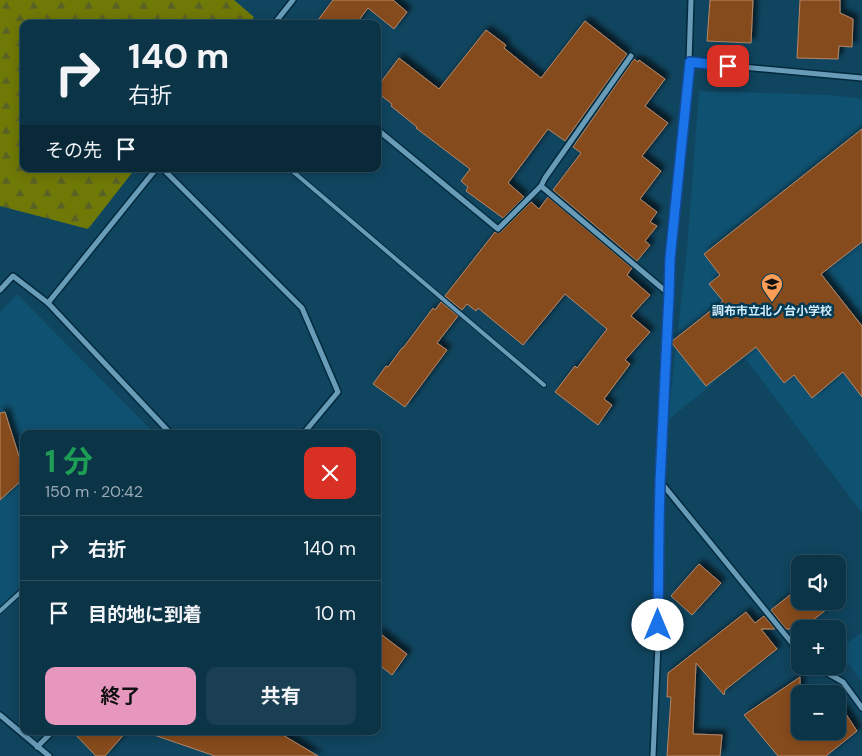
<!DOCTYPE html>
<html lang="ja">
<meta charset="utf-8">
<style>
:root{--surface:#0c3447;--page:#1a3f52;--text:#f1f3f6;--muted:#9aaab4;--line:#2c4f60;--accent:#e797bd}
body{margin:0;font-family:"DM Sans","Noto Sans JP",sans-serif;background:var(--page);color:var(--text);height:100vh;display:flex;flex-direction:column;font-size:19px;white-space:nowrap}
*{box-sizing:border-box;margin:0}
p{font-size:16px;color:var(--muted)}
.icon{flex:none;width:28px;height:28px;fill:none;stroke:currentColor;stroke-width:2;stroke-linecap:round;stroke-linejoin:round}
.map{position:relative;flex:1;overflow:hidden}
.panel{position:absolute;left:20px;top:430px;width:361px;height:305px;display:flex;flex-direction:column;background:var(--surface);border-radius:10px;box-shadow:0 2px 12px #0003,0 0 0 1px var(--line)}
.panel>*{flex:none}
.banner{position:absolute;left:20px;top:20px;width:361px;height:152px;border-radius:10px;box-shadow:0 2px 12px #0003,0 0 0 1px var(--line);background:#0c3447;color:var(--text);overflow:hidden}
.buttons{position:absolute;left:791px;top:555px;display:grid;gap:10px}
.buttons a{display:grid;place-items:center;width:55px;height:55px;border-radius:10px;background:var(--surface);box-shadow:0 2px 12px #0003,0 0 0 1px var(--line);font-size:25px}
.pin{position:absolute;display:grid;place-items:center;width:42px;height:42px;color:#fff;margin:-21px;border-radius:10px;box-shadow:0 2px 8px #0006}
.me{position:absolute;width:55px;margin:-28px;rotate:0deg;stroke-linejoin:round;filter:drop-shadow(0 0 4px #0008)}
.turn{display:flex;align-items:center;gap:18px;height:105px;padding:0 25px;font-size:22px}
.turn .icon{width:65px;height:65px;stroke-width:2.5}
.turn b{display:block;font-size:35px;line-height:42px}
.then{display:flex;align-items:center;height:48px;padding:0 25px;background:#0003;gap:10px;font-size:19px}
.round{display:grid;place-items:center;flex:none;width:52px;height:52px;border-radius:10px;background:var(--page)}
.overview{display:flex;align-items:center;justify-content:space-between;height:85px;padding:0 25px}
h1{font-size:30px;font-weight:700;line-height:38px;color:#1e9e55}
.button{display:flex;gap:10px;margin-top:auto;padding:10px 25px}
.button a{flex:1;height:58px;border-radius:10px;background:var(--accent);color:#111;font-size:20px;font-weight:700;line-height:58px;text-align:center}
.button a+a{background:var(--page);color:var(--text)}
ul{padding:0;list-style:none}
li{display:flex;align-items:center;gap:15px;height:65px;padding:0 25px;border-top:1px solid var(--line)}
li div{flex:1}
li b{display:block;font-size:19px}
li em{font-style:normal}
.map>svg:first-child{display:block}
</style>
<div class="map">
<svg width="862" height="756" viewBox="0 0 862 756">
<defs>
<pattern id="forest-firs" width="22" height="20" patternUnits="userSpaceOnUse" patternTransform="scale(1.25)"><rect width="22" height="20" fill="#6f7906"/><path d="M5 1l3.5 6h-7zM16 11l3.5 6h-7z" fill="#596225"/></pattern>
<filter id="shadow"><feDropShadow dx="4.5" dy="-4.5" stdDeviation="2.5" flood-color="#0009"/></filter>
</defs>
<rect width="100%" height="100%" fill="#10455f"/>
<g fill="#0f5170">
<path d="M699,91l132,4 31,4v414l-117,-155 -77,62 19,-171z"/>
<path d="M17,294l138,140h-131v150l-24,22v-294z"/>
<path d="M862,633v50l-24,-34z"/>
</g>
<path fill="url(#forest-firs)" d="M0,0h234l20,17 -5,7h-225v145h111l-47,60 -88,-23z"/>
<g fill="#864c1e" stroke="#b48769" filter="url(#shadow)">
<path d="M333,0h60l14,12 -13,17 -26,-21 -12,16h-41z"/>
<path d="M710,0h43l-2,43 -44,-2z"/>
<path d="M800,0h40v13l13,6 -1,28 -13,-1 -1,13 -41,-1z"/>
<path d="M585,21l42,33 -62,87 -17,-12 -40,54 16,14 -21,21 -37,-27 2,-4 -7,-6 9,-12 -54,-41 1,-1 -26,-21 1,-2 -14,-11v-7l21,-28 40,31 47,-59 20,15 -2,3 37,30z"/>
<path d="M634,59l4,3 1,-2 26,19 -20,27 23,17 -26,33 19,15 -21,28 17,13 -7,10 7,4 -12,15 5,4 -13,16 -84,-71 28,-37 -8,-6z"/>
<path d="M862,129v113l-41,32 41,52v71l-19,-25 -31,26 -18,-23 -10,8 -28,-36 -50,39 -35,-44 52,-41 -14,-17 11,-9 -16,-21z"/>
<path d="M548,197l84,71 -5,7 23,20 -19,21 19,16 -25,28 5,4 -26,35 8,6 -14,20 -43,-33 20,-26 2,2 30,-39 -42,-35 -42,51 -45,-37 -2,3 -9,-7 -5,6 -17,-14 50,-64 3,1 3,-1 30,-30 8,7z"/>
<path d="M441,302l17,14 -21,27 10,7 -42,57 -32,-23 13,-18 2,1 14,-19h1l30,-40 2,2z"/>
<path d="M5,412l19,60v6l-24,22v-87z"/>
<path d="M699,564l22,19 -29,32 -21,-19z"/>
<path d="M800,587v14h37l-35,28h-16l-15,-19z"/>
<path d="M746,612l9,11 9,-7 11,13h-14l16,20 -52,41 -1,5 -28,-32 -3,71 29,1 -2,21h-53l4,-59h-4l1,-24z"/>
<path d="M378,632l29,22 -15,21 -14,-11z"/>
<path d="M800,677v54h38v-25l4,2 15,23 -31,25h-48l-34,-41z"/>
<path d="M72,731h55l-22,25h-9z"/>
<path d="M154,731h122l42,25h-103l-61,-21z"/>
</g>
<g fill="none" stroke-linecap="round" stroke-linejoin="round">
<g stroke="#022a3e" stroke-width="6">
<g id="service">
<path d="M290,169l254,216"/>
<path d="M0,611l24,-22"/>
</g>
</g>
<g stroke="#022a3e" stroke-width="8">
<g id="minor">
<path d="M274,24l19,-24"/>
<path d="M689,62l173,16"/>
<path d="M378,130l120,99 43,-43 4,-8 86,-122"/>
<path d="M163,169l139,139 36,84 -35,42"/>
<path d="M541,186l128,108"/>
<path d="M0,290l13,-14 35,27 123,131"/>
<path d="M48,303l108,-134"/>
<path d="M660,481l140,172"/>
<path d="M815,666l28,16 19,26"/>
<path d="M0,715l49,41"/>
<path d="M37,747l16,-16"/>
<path d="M653,756l5,-111 2,-164 9,-187 1,-35 19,-197 2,-62"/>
</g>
</g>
<use href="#service" stroke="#699cb9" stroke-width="4"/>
<use href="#minor" stroke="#699cb9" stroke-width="5"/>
</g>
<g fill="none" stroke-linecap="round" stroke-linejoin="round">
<g stroke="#114b97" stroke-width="12">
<path id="route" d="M658,625l1,-97 1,-46 9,-188 1,-35 20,-197 38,4"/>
</g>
<use href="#route" stroke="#1a73e8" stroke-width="9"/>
</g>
<defs>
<g id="school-pin" transform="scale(1.125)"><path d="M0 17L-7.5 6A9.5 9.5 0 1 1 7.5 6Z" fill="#fd9c55" stroke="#013a54"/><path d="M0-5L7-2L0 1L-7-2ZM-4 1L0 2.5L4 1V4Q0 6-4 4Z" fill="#111"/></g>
</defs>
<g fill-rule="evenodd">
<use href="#school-pin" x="772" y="284"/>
</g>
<g text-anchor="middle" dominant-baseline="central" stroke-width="5" stroke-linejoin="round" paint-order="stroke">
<g font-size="12" font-weight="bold" fill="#d1ebfb" stroke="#013a54">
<text x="772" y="311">調布市立北ノ台小学校</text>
</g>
</g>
</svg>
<div class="buttons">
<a><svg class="icon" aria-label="sound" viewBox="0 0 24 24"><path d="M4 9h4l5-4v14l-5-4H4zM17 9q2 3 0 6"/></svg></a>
<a>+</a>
<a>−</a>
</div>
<div class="pin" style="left:728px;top:66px;background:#d93025"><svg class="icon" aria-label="arrive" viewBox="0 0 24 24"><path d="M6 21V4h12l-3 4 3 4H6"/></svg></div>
<svg class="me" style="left:658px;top:625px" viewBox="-20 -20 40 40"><circle r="19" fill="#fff"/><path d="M0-13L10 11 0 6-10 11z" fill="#1a73e8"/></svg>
<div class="banner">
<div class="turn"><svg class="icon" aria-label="right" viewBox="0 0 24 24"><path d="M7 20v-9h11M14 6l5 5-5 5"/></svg><div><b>140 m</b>右折</div></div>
<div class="then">その先<svg class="icon" aria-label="arrive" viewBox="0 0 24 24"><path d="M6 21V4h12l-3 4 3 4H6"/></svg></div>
</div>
<section class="panel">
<div class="overview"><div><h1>1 分</h1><p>150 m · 20:42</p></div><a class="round" style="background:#d93025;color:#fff"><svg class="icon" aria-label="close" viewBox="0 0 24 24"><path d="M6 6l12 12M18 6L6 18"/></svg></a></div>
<ul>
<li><svg class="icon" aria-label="right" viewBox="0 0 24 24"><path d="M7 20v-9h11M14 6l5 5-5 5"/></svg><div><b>右折</b></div><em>140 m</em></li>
<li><svg class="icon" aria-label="arrive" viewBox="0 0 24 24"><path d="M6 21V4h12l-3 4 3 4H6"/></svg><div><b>目的地に到着</b></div><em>10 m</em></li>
</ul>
<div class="button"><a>終了</a><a>共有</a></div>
</section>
</div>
